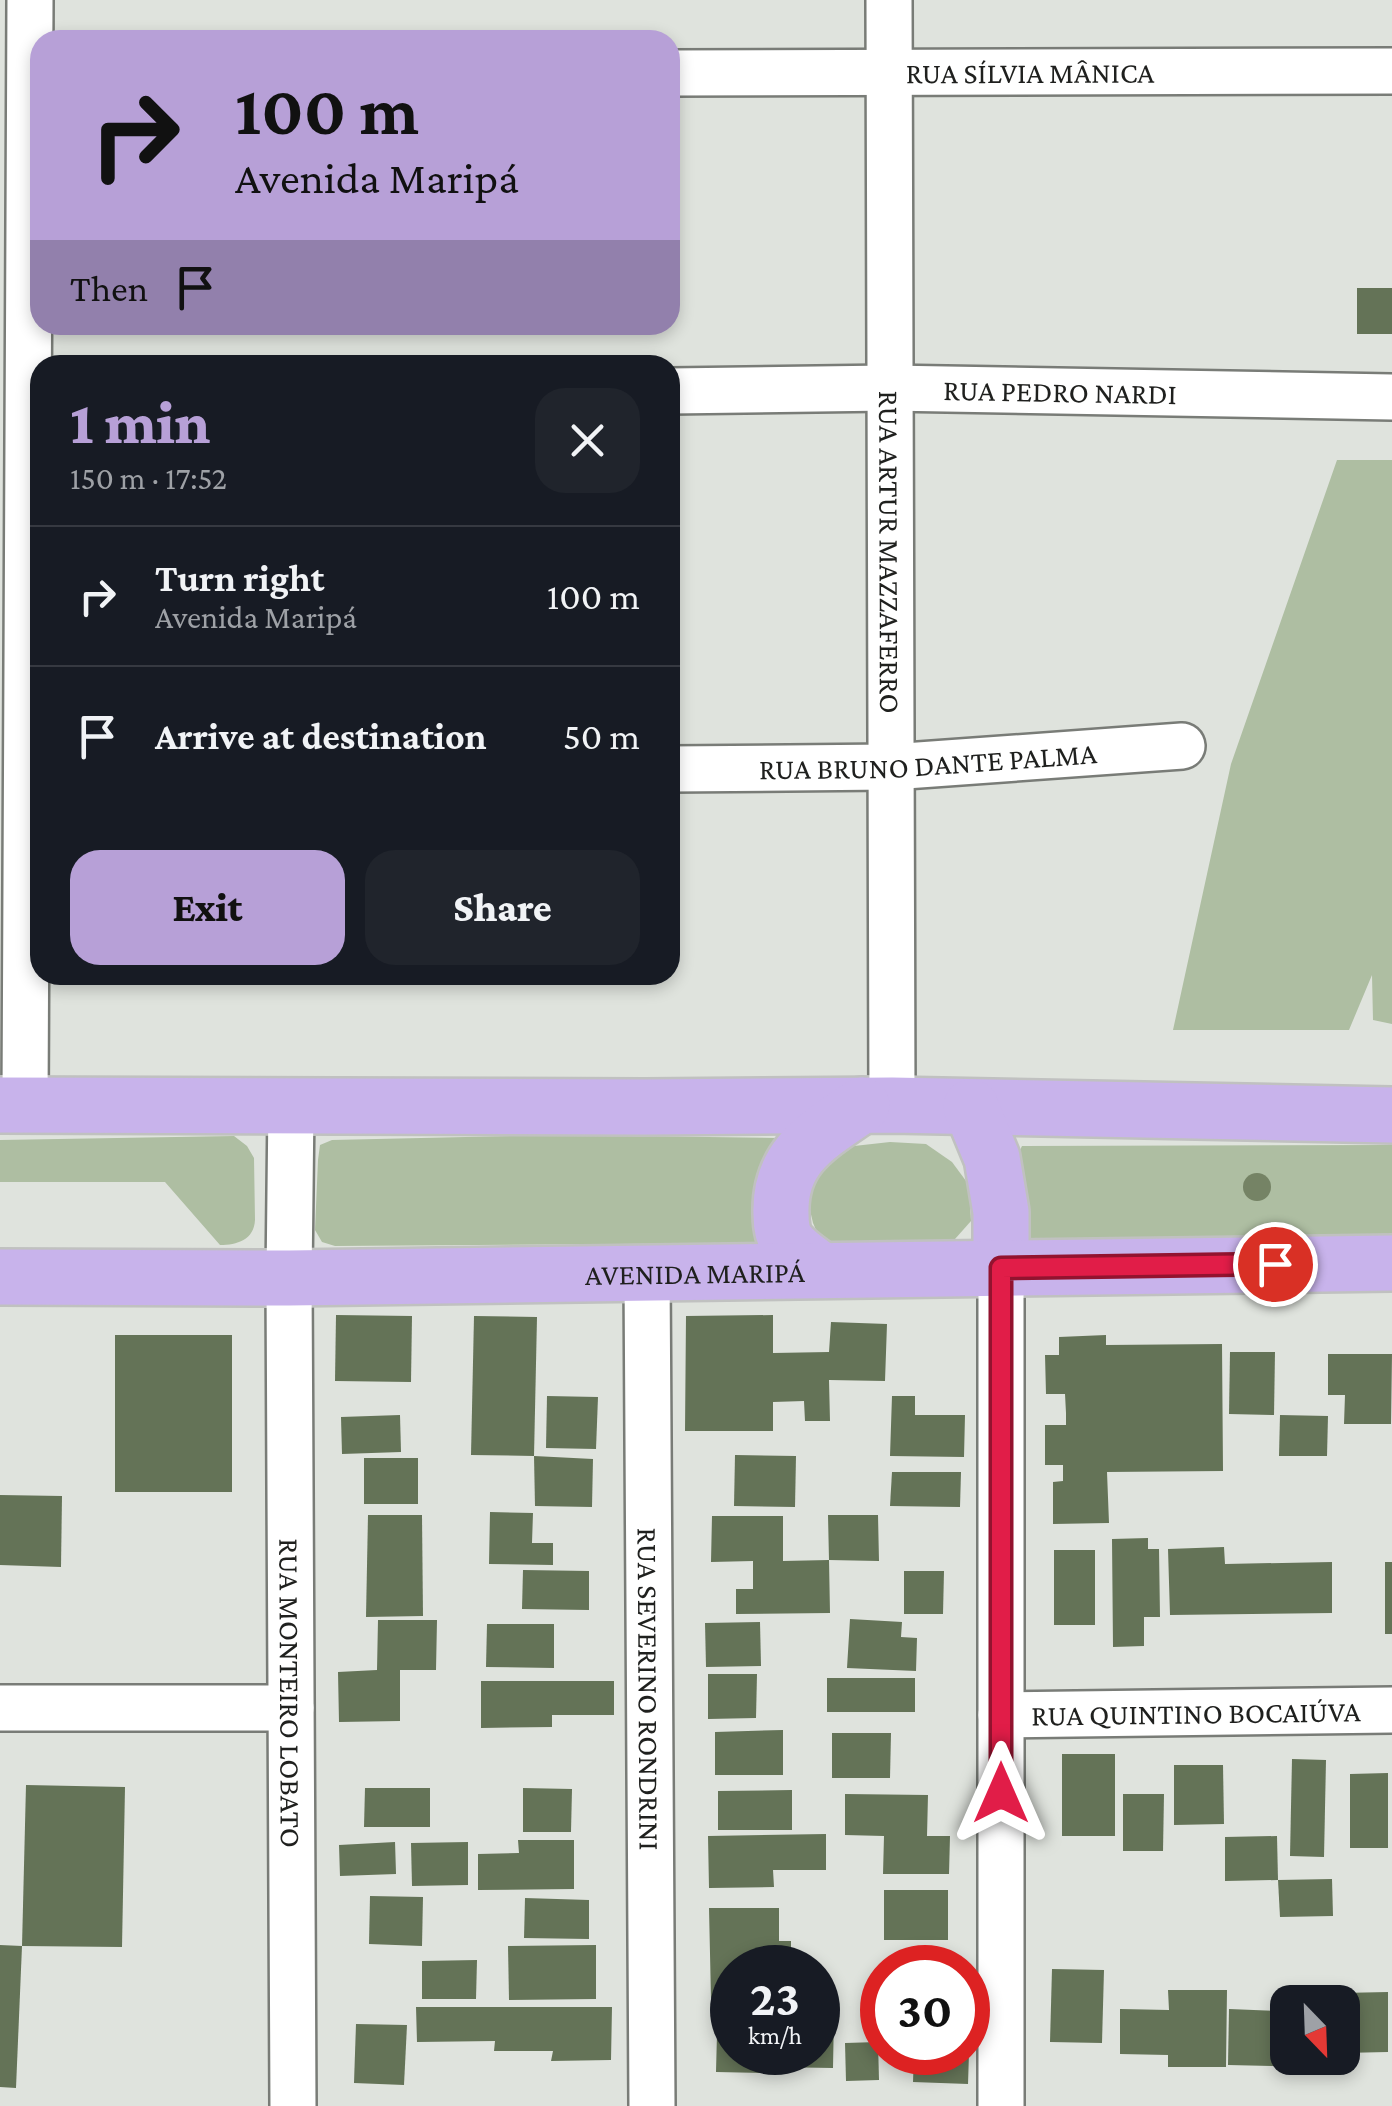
<!DOCTYPE html>
<meta charset="utf-8">
<style>
:root{--surface:#171b24;--page:#20242c;--text:#f1f3f6;--muted:#9ea1a6;--line:#363941;--accent:#b7a0d7}
body{margin:0;font-family:"Crimson Pro",serif;background:var(--page);color:var(--text);height:100vh;display:flex;flex-direction:column;font-size:38px;white-space:nowrap}
*{box-sizing:border-box;margin:0}
p{font-size:32px;color:var(--muted)}
.icon{flex:none;width:55px;height:55px;fill:none;stroke:currentColor;stroke-width:2;stroke-linecap:round;stroke-linejoin:round}
.map{position:relative;flex:1;overflow:hidden}
.drawer{position:absolute;left:30px;top:355px;width:650px;height:630px;display:flex;flex-direction:column;background:var(--surface);border-radius:30px;box-shadow:0 5px 15px #0003}
.drawer>*{flex:none}
.banner{position:absolute;left:30px;top:30px;width:650px;height:305px;border-radius:30px;box-shadow:0 5px 15px #0003;background:#b7a0d7;color:#111;overflow:hidden}
.needle{width:65px;rotate:157deg}
.controls{position:absolute;left:1270px;top:1985px;display:grid;gap:20px}
.controls a{display:grid;place-items:center;width:90px;height:90px;border-radius:20px;background:var(--surface);box-shadow:0 5px 15px #0003;font-size:50px}
.speed{position:absolute;left:710px;top:1945px;display:flex;gap:20px;font-size:50px;font-weight:700;text-align:center}
.speed>*{display:grid;place-content:center;width:130px;height:130px;border-radius:50%;background:var(--surface);box-shadow:0 5px 15px #0003;line-height:1}
.speed small{font-size:25px;font-weight:400}
.speed .limit{border:15px solid #d22;background:#fff;color:#111}
.pin{position:absolute;display:grid;place-items:center;width:85px;height:85px;color:#fff;margin:-42px;border:5px solid #fff;border-radius:50%;box-shadow:0 2px 10px #0007}
.me{position:absolute;width:110px;margin:-55px;rotate:0deg;stroke-linejoin:round;filter:drop-shadow(0 0 8px #0008)}
.turn{display:flex;align-items:center;gap:35px;height:210px;padding:0 40px;font-size:45px}
.turn .icon{width:130px;height:130px;stroke-width:2.5}
.turn b{display:block;font-size:70px;line-height:85px}
.then{display:flex;align-items:center;height:95px;padding:0 40px;background:#0003;gap:20px;font-size:38px}
.round{display:grid;place-items:center;flex:none;width:105px;height:105px;border-radius:30px;background:var(--page)}
.head{display:flex;align-items:center;justify-content:space-between;height:170px;padding:0 40px}
h1{font-size:60px;font-weight:800;line-height:75px;color:var(--accent)}
.action{display:flex;gap:20px;margin-top:auto;padding:20px 40px}
.action a{flex:1;height:115px;border-radius:30px;background:var(--accent);color:#111;font-size:40px;font-weight:800;line-height:115px;text-align:center}
.action a+a{background:var(--page);color:var(--text)}
ul{padding:0;list-style:none}
li{display:flex;align-items:center;gap:30px;height:140px;padding:0 40px;border-top:2px solid var(--line)}
li div{flex:1}
li b{display:block;font-size:38px}
li em{font-style:normal}
.map>svg:first-child{display:block}
</style>
<div class="map">
<svg width="1392" height="2106" viewBox="0 0 1392 2106">
<rect width="100%" height="100%" fill="#dfe3dd"/>
<g fill="#aebea2">
<path d="M1337,460h55v564l-19,-4 -1,-45 -23,55h-176l58,-266z"/>
<path d="M556,1135l221,3 -14,26 9,79 -437,3 -13,-4 -7,-12 3,-70 2,-15 12,-5z"/>
<path d="M234,1136l13,10 7,12 1,62c-1,20 -18,25 -35,25l-55,-63h-165v-42z"/>
<path d="M890,1142l36,2 26,18 17,23 2,36 -16,18 -23,13 -98,-3 -15,-12 -6,-14 -6,-26 13,-30 25,-20z"/>
<path d="M1392,1145v96l-359,2 -9,-4 -7,-83 5,-10z"/>
</g>
<g fill="#647357">
<rect x="1357" y="288" width="35" height="46"/>
<path d="M336,1315l76,1 -1,66 -76,-1z"/>
<path d="M773,1315v38l56,-1 2,-30 56,2 -2,57 -56,-1 1,41h-25l-1,-20 -31,1v29h-88l1,-115z"/>
<path d="M474,1316l63,1 -3,139 -63,-1z"/>
<rect x="115" y="1335" width="117" height="157"/>
<path d="M1106,1335v10l116,-1 1,127 -116,1 2,51 -56,1v-42l10,-1v-16h-18v-40h21v-12l-1,-19h-19l-1,-39h14v-18z"/>
<path d="M1230,1352h45l-1,63 -45,-1z"/>
<path d="M1328,1354h64l-1,70h-47l1,-29h-17z"/>
<path d="M547,1396l51,1 -2,52 -50,-1z"/>
<path d="M892,1396h23v19h50l-1,42 -74,-1z"/>
<path d="M400,1415l1,37 -59,2 -1,-37z"/>
<path d="M1280,1415l48,1 -1,40h-48z"/>
<path d="M735,1455l61,1 -1,51 -61,-1z"/>
<path d="M534,1456l59,3 -1,48 -57,-1z"/>
<rect x="364" y="1458" width="54" height="46"/>
<path d="M892,1472h69l-1,35 -70,-1z"/>
<path d="M0,1495l62,1 -1,71 -61,-2z"/>
<path d="M490,1512l43,1 -1,30h21v22l-64,-1z"/>
<path d="M368,1515h54l1,101 -57,1z"/>
<path d="M828,1515h50l1,46 -50,-1 1,53 -94,1v-25h17v-28l-42,1 1,-46h71v45l46,-1z"/>
<path d="M1148,1538v11h11l1,68h-16v29l-31,1 -1,-108z"/>
<path d="M1224,1547l1,17 107,-2v51l-162,2 -2,-66z"/>
<rect x="1054" y="1550" width="41" height="75"/>
<rect x="1385" y="1562" width="7" height="72"/>
<path d="M523,1570l66,1v39l-67,-1z"/>
<path d="M904,1571h40l-1,43h-39z"/>
<path d="M850,1619l52,3 -1,15 16,1 -1,33 -69,-3z"/>
<path d="M378,1620h59l-1,50h-36v51l-61,1 -1,-50 39,-2z"/>
<path d="M760,1622l1,44 -55,1 -1,-44z"/>
<path d="M487,1624h67v44l-68,-1z"/>
<path d="M708,1674h49l-1,44 -48,1z"/>
<rect x="827" y="1678" width="88" height="34"/>
<path d="M481,1681h133v34h-62v12l-71,1z"/>
<path d="M783,1730v45h-68v-43z"/>
<path d="M832,1733h59l-1,45h-58z"/>
<rect x="1062" y="1754" width="53" height="82"/>
<path d="M1292,1759l34,1 -2,97 -34,-1z"/>
<path d="M1174,1765h49l1,59 -50,1z"/>
<path d="M1388,1773v75h-38v-74z"/>
<path d="M26,1785l99,2 -3,160 -100,-1z"/>
<path d="M365,1788h65v39h-66z"/>
<path d="M523,1788l49,1 -1,43h-48z"/>
<path d="M792,1790v40h-74v-39z"/>
<path d="M845,1794l83,1 -1,41h23l-1,38h-66l1,-38 -39,-1z"/>
<path d="M1123,1794h41l-1,57h-40z"/>
<path d="M826,1834v36h-53l1,17 -65,1 -1,-52z"/>
<path d="M1277,1836l1,44 -53,1v-44z"/>
<path d="M518,1840h56v49l-96,1v-36l41,-1z"/>
<path d="M395,1842l1,32 -56,2 -1,-31z"/>
<path d="M468,1842v43l-56,1 -1,-43z"/>
<path d="M1332,1879l1,37 -53,1 -2,-37z"/>
<rect x="884" y="1890" width="64" height="50"/>
<path d="M370,1896l53,1 -1,49 -53,-2z"/>
<path d="M525,1898l64,2v39l-65,-1z"/>
<path d="M709,1908h70v33h12v27h-59v84h33l-1,21 -48,-1 2,-76 -7,3z"/>
<path d="M0,1945l22,1 -6,142 -16,-1z"/>
<path d="M596,1945v54l-87,1 -1,-54z"/>
<path d="M477,1960l-1,39h-54v-38z"/>
<path d="M1052,1969l52,1 -2,73 -52,-1z"/>
<path d="M1168,1990h59l-1,77h-58v-12l-48,-1v-45l49,1z"/>
<path d="M1388,1992v60l-46,1 -1,-60z"/>
<path d="M416,2007h196l-1,53 -60,1 2,-10h-59l1,-10 -78,1z"/>
<path d="M1229,2009l46,2 -1,55 -46,-1z"/>
<path d="M818,2014h16l-1,54 -60,-1v-15h45z"/>
<path d="M356,2024l51,1 -3,60 -50,-2z"/>
<path d="M878,2042l1,38 -33,1 -1,-38z"/>
<path d="M914,2052h55l-1,32 -55,-2z"/>
</g>
<g fill="none" stroke-linecap="round" stroke-linejoin="round">
<g stroke="#797c77" stroke-width="50">
<g id="minor">
<path id="s1" d="M889,0l3,1105"/>
<path id="s2" d="M670,73l722,-2"/>
<path id="s3" d="M670,391l219,-3 503,9"/>
<path id="s4" d="M670,769l221,-2 291,-21"/>
<path d="M25,1104l5,-1104"/>
<path id="s5" d="M291,1105l-2,173 4,828"/>
<path id="s6" d="M647,1271l5,835"/>
<path d="M0,1708h291"/>
<path id="s7" d="M1001,1715l391,-5"/>
<path d="M1001,2106v-838"/>
</g>
</g>
<g stroke="#c0c1c0" stroke-width="60">
<g id="major">
<path d="M0,1105l645,2 247,-2 500,10"/>
<path d="M971,1107l21,51 9,54v56"/>
<path d="M820,1270c-10,-8 -23,-16 -31,-26 -7,-8 -8,-20 -8,-30 -2,-59 38,-79 81,-109"/>
<path id="s8" d="M0,1277l289,1 1103,-15"/>
</g>
</g>
<use href="#minor" stroke="#fff" stroke-width="45"/>
<use href="#major" stroke="#c8b3eb" stroke-width="55"/>
</g>
<circle fill="#758365" cx="1257" cy="1187" r="14"/>
<g fill="none" stroke-linecap="round" stroke-linejoin="round">
<g stroke="#92132f" stroke-width="25">
<path id="route" d="M1001,1793v-525l274,-4"/>
</g>
<use href="#route" stroke="#e11d48" stroke-width="18"/>
</g>
<g text-anchor="middle" dominant-baseline="central" stroke-width="9" stroke-linejoin="round" paint-order="stroke">
<g font-size="30" fill="#1f201e" stroke="#fff">
<text stroke="none"><textPath href="#s2" startOffset="360">RUA SÍLVIA MÂNICA</textPath></text>
<text stroke="none"><textPath href="#s3" startOffset="390">RUA PEDRO NARDI</textPath></text>
<text stroke="none"><textPath href="#s1" startOffset="552">RUA ARTUR MAZZAFERRO</textPath></text>
<text stroke="none"><textPath href="#s4" startOffset="258">RUA BRUNO DANTE PALMA</textPath></text>
<text stroke="none"><textPath href="#s8" startOffset="695">AVENIDA MARIPÁ</textPath></text>
<text stroke="none"><textPath href="#s6" startOffset="418">RUA SEVERINO RONDRINI</textPath></text>
<text stroke="none"><textPath href="#s5" startOffset="588">RUA MONTEIRO LOBATO</textPath></text>
<text stroke="none"><textPath href="#s7" startOffset="195">RUA QUINTINO BOCAIÚVA</textPath></text>
</g>
</g>
</svg>
<div class="controls">
<a><svg class="needle" viewBox="-14 -14 28 28"><path d="M0-13l5 13h-10z" fill="#e53935"/><path d="M0 13l5-13h-10z" fill="#9ea1a6"/></svg></a>
</div>
<div class="speed"><div>23<small>km/h</small></div><div class="limit">30</div></div>
<div class="pin" style="left:1275px;top:1264px;background:#d93025"><svg class="icon" aria-label="arrive" viewBox="0 0 24 24"><path d="M6 21V4h12l-3 4 3 4H6"/></svg></div>
<svg class="me" style="left:1001px;top:1793px" viewBox="-20 -20 40 40"><path d="M0-17L14 15 0 8-14 15z" fill="#e11d48" stroke="#fff" stroke-width="4"/></svg>
<div class="banner">
<div class="turn"><svg class="icon" aria-label="right" viewBox="0 0 24 24"><path d="M7 20v-9h11M14 6l5 5-5 5"/></svg><div><b>100 m</b>Avenida Maripá</div></div>
<div class="then">Then<svg class="icon" aria-label="arrive" viewBox="0 0 24 24"><path d="M6 21V4h12l-3 4 3 4H6"/></svg></div>
</div>
<section class="drawer">
<div class="head"><div><h1>1 min</h1><p>150 m · 17:52</p></div><a class="round"><svg class="icon" aria-label="close" viewBox="0 0 24 24"><path d="M6 6l12 12M18 6L6 18"/></svg></a></div>
<ul>
<li><svg class="icon" aria-label="right" viewBox="0 0 24 24"><path d="M7 20v-9h11M14 6l5 5-5 5"/></svg><div><b>Turn right</b><p>Avenida Maripá</p></div><em>100 m</em></li>
<li><svg class="icon" aria-label="arrive" viewBox="0 0 24 24"><path d="M6 21V4h12l-3 4 3 4H6"/></svg><div><b>Arrive at destination</b></div><em>50 m</em></li>
</ul>
<div class="action"><a>Exit</a><a>Share</a></div>
</section>
</div>
